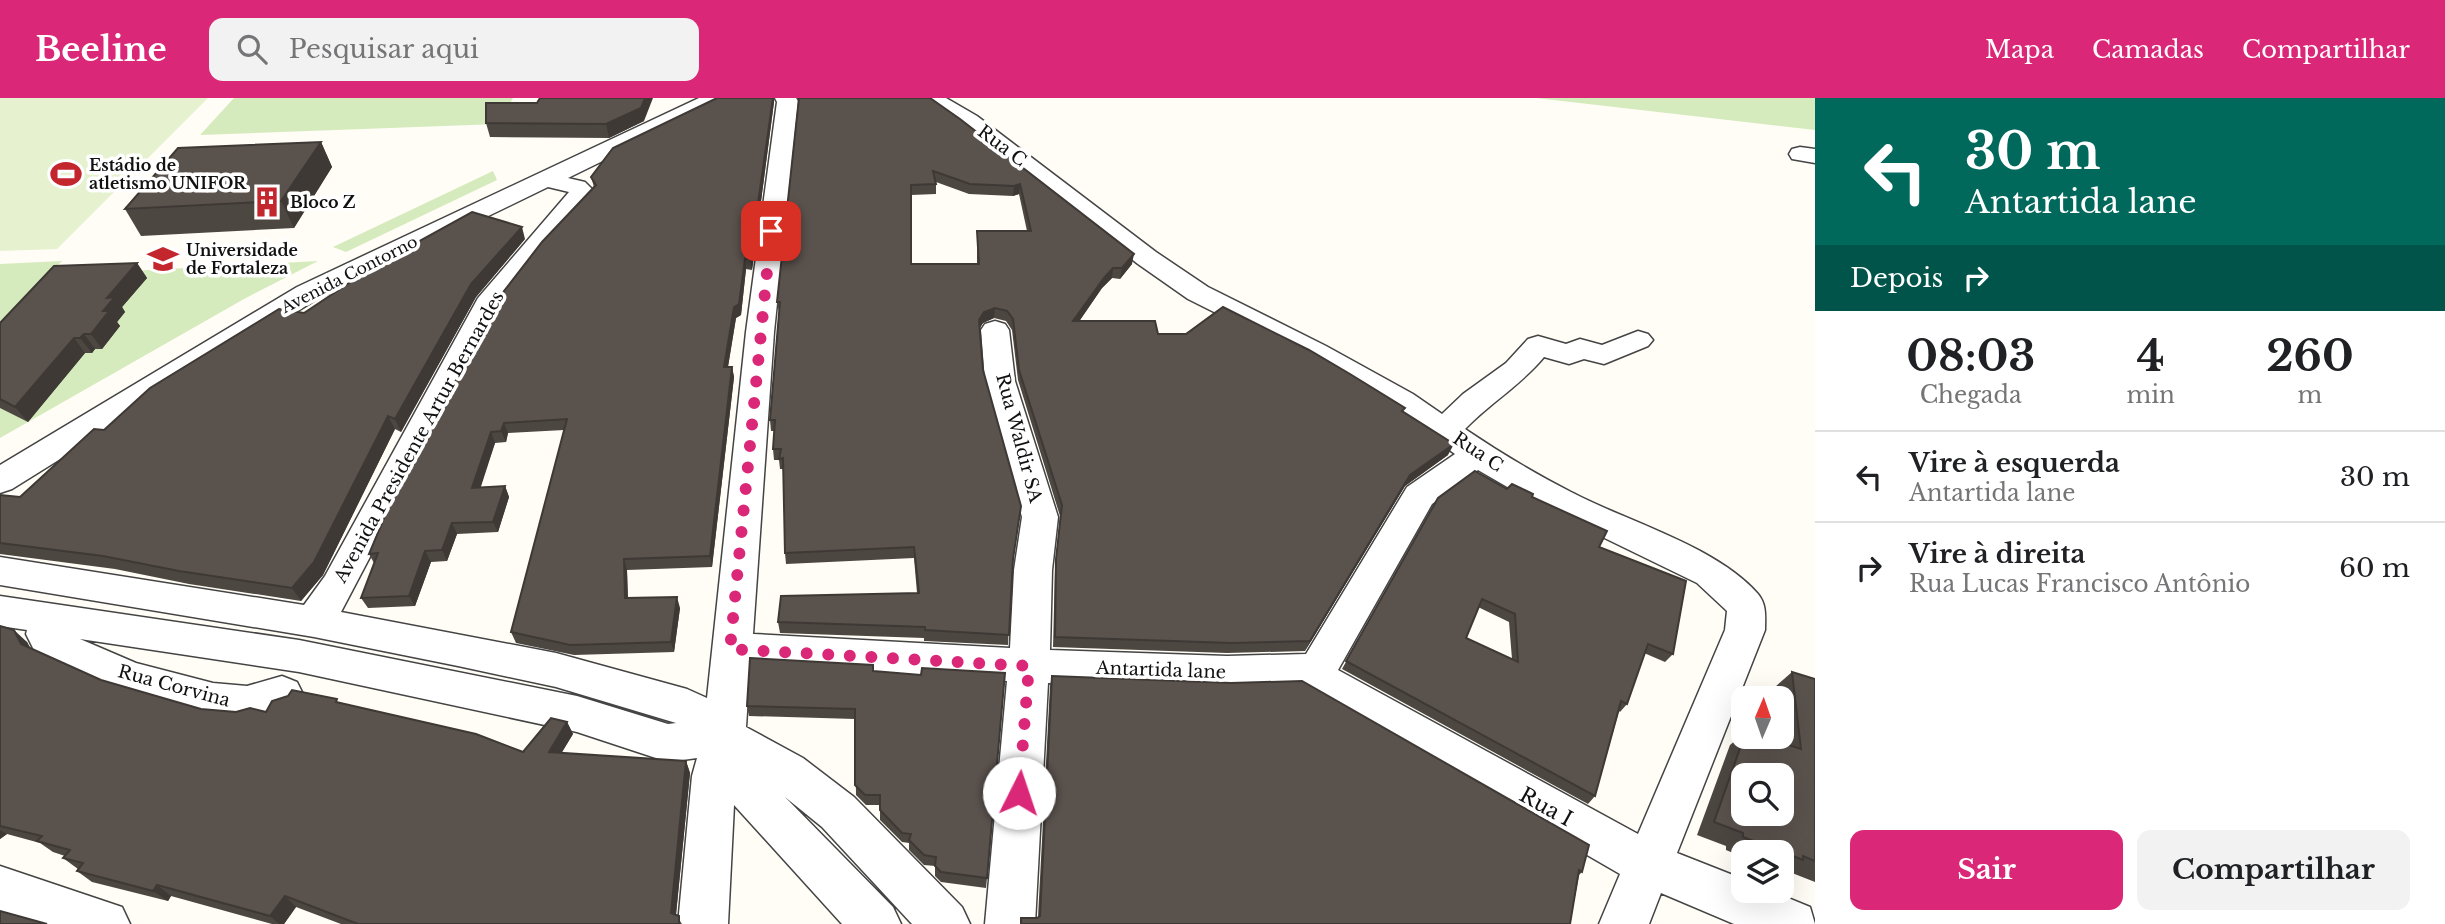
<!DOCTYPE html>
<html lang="pt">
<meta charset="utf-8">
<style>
:root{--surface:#fff;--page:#f2f2f2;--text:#202124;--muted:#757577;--line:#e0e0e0;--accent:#db2777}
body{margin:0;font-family:"Libre Baskerville",serif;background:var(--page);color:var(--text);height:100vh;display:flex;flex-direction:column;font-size:26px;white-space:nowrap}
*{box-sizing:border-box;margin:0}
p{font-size:23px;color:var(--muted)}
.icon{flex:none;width:38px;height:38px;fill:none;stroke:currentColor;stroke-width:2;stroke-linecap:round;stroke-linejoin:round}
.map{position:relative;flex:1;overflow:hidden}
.drawer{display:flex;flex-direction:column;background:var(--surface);width:630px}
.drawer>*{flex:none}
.banner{background:#00695c;color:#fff;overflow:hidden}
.needle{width:46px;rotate:2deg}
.buttons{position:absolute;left:1731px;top:588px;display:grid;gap:14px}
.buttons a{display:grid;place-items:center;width:63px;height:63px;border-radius:14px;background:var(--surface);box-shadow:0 7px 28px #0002;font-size:35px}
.pin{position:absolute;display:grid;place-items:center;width:60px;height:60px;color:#fff;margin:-30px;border-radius:14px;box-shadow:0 4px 10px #0006}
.me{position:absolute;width:77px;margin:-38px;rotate:4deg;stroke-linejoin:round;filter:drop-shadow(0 0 5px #0008)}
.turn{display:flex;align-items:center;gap:24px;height:147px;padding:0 35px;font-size:32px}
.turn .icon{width:91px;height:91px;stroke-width:2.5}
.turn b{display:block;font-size:49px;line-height:60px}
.then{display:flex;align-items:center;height:66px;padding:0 35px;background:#0003;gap:14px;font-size:26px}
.eta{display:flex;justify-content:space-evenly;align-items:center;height:119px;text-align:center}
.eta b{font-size:42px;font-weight:700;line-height:49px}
.action{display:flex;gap:14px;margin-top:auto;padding:14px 35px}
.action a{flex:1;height:80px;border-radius:14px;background:var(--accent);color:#fff;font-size:28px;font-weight:700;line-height:80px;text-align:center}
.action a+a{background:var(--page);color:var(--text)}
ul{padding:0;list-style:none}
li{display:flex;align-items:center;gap:21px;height:91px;padding:0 35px;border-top:2px solid var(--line)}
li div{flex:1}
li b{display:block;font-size:26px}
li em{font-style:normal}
header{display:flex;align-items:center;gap:42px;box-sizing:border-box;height:98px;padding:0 35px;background:var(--accent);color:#fff}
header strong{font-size:33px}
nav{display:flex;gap:38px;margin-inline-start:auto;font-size:24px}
.search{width:490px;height:63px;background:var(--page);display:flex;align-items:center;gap:18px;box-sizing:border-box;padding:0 24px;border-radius:14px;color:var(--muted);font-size:26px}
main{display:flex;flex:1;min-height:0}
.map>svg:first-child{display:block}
</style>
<header>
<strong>Beeline</strong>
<div class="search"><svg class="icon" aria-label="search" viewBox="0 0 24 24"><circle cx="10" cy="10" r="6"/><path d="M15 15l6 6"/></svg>Pesquisar aqui</div>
<nav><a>Mapa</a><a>Camadas</a><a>Compartilhar</a></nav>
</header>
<main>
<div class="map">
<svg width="1815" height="826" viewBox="0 0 1815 826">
<rect width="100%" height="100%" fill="#fffdf5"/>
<g fill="#d5ebbd">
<path d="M234,0h279l-15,26 -298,11z"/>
<path d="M1536,0h279v32z"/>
<path d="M493,73l4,9 -151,72 -13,-5z"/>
<path d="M62,163l-62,64v-61z"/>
<path d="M318,163l-74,38 -244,139v-85l74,-79z"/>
</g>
<path fill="#e6f2cf" d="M0,0h208l-151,151 -57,2z"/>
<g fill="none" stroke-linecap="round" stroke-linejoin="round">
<g stroke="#444" stroke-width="3">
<g id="minor">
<path d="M699,0h27l-3,4 -155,76 17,4 11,11 -53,58 -38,49 -164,312 215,41 131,36 20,9 39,-366 31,-230 -2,-4h21l2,3 -24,231 -21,302 257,14 4,-78 8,-53 -37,-136 -4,-51 4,-6 10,-3 10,3 4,6 6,51 43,136 -6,53 -2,80 177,6 79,-2 101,-167 48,-33 -64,-46 -85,-50 -118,-59 -50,-35 -177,-138 -40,-28h25l31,18 179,136 52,35 118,59 87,48 29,20 21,-20 43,-31 22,-24 10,-3 28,8 14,-5 22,6 36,-14 10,3 5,6 -5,6 -44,18 -20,-5 -15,5 -25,-7c-23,28 -54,46 -79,72 34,23 69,44 106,63 57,30 145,54 187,102 9,11 7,23 7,36l-88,223 66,26v12h28l39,16 5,17h-81l-73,-31 -12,31h-50l21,-50 -322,-186 -71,2 -179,-7 -13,241h-50l22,-243 -257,-15 -4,61 57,31 51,39 108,110 8,17h-58l-90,-97 -37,-30 108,110 8,17h-59l-108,-119 -6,119h-50l14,-148 5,-18 -29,4 -91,-30 -278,-60 -219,-33 56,24 77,20 34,3 35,-10 15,6 6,12 -6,12 -50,16 -34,-3 -98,-29 -79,-36 -10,-20 1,-4 -27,-4v-30l299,44 278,56 91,28 8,-1 -120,-36 -98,-21 -144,-29 -314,-52v-28l304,48 21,-29 153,-278 91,-106 -21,-5 -231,112 -305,190 -12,4v-28l297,-178zM1478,372l69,40 150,73 30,28 -2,19 -87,204 -300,-164 94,-166z"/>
<path d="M1800,49l15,2v14l-23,-4 -3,-5 3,-5z"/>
<path d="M0,768l122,41 8,17h-99l-31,-10z"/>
</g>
</g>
<use href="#minor" fill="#fff" fill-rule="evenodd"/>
</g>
<g fill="#4d4742" fill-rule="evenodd">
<path d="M717,0h57v4l-22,168 -6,-1 -5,46 -5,3 -8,49h4l2,10 -22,190 -85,3 1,28 52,10 -6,44 -100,3 -58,-12 -5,-11 53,-202 -56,3 -2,9 -11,1 -15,44 25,-1 4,11 -11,35 -41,2 -10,27 -16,1 -16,44 -47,2 -7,-10 13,-35 -5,-9 225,-367 -3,-10z"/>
<path d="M798,0h132l202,166 -12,15 -8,-1 -10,10 -23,33 79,13 246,78 44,43 -43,31 -100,165 -78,2 -174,-6 2,-77 5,-54 -42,-136 -6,-50 -6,-9 -12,-3 -11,5 -3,5 3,42 29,193 -4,82 -84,-4v-3l-144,-5 -2,-11 139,-29 -3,-35 -128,6 -1,-11 -2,-84h-3l-1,-9h-5l-1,-11 1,-18h-3l-1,-11 9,-108 -2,-10 22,-203zM936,84l33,12 44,2 6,-2 8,37h-50v33h-66v-69l25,-1z"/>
<path d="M537,5l107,18 -35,17 -119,-1 -4,-14z"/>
<path d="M321,44l11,25 -38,61 -153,8 -16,-27z"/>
<path d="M525,141l-49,58 -75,135 -6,-3 -72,146 -22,26 -112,-17 -74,-15 -115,-15v-59l20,2 84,-67 200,-117z"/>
<path d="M137,165l10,15 -25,29 3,5 -8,10 3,4 -18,23h-7l-3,4h-7l-57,69 -28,-14v-85z"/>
<path d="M1507,391l25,8 67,50 74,107 -8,8 -21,-9 -17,51 -7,8 -1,-1 -24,85 -7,8 -246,-135 96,-171zM1478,509l31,15 3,37 -46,-21z"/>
<path d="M0,528l27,16 3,6 71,32 100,29 35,3h30l75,-9 182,49 44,-30 6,12 -12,19 125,8 4,12 -14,142 6,9h-341l-45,-17 -12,17h-12l-101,-28 -3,5 -76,-19 -15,-11 1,-2 -15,-11 2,-2 -12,-4 -13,-9 -33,-9 -7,5z"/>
<path d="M873,573l114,207 -1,10 -45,-6 -6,-6v-10l-11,-1 -15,-15v-7l-7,-1 -22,-22v-15h-14l-10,-10 -1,-76 -106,-3 -2,-10z"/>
<path d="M1792,574l23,7v203l-28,-11 -3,1h-2v-20h-39v5l-17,-7v-4l-29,-11 33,-90 13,-11v3h21l17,6 1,-45h-6l-1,-11z"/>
<path d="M1052,578l530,196 -3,3 -9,49h-550l1,-6h16l1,-1 12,-231z"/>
</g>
<g fill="#3f3936">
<path d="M645,0h8l-9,23 -35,17 -3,-14z"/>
<path d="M773,0h1v4l-22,168 -2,-11z"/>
<path d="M321,44l11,25 -38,61 -13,-27z"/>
<path d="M1020,86l-1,10 -6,2 1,-10z"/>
<path d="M522,129l3,12 -49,58 -75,135 -6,-13 76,-135z"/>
<path d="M1134,156l-2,10 -12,15 2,-11z"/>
<path d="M745,161l1,10 -5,46 -5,3 -10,60 -2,-11 10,-60z"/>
<path d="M137,165l10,15 -25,29 3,5 -8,10 3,4 -18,23 -11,-15 12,-23 4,-13z"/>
<path d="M1113,170l-1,10 -10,10 -30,44 1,-11 31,-43z"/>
<path d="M995,210l-1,10 -11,5 -5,7 1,-10 5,-8z"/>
<path d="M84,236l11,15 -3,4 -12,-15z"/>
<path d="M74,240l11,15 -57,69 -13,-15z"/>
<path d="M732,269l2,10 -22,190 -2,-11z"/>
<path d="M388,318l7,13 -72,146 -22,26 -9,-13z"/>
<path d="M504,325l4,10 -2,9 -5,-11z"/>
<path d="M491,334l4,11 -18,56 -5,-11z"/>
<path d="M1454,346l-6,11 -43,31 -100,165 5,-10 100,-166z"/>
<path d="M505,388l4,11 -11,35 -5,-10z"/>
<path d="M452,425l5,11 -10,27 -5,-11z"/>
<path d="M425,453l6,11 -16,44 -6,-10z"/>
<path d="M624,461l3,11 1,38 -3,-10z"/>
<path d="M677,499l3,11 -6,44 -3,-10z"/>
<path d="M14,532l13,12 8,14 -14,-12z"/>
<path d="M567,624l6,12 -18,30 -6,-12z"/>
<path d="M686,663l4,12 -15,151 -4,-11z"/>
<path d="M0,732l7,4 -7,5z"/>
<path d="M157,787l14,11 -3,5 -15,-10z"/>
<path d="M285,798l11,11 -12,17h-5l-9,-8z"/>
</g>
<g fill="#5a524d" stroke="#3f3936" stroke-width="2" fill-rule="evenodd">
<path d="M540,0h105l-4,10 -35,16 -120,-1v-20h51z"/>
<path d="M717,0h56l-23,161h-5l-6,45 -5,3 -10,60h8l-22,189 -86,3 1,39 52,-1 -6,45 -101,3 -59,-13 56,-213 -63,4 -3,8 -10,1 -19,56 33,-2 -12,36 -41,1 -10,27 -17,1 -16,45 -48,2 17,-45 -9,1 23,-55 112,-208 38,-49 54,-57 -5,-8 22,-29z"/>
<path d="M799,0h131l30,21 174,135 -12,14h-9l-9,10 -31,43h82l3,13h28l37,-27 86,43 41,24 55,34 -3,3 52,33 -44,31 -100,166 -79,2 -176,-6 1,-78 6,-54 -43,-135 -6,-51 -6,-8 -12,-3 -11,4 -5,8 4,50 38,136 -8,53 -4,76 -84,-5v-3l-147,-5 3,-26 138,-3 -5,-46 -129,6 -2,-95 -4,1 2,-10h-8l2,-29h-5l10,-118h-3zM933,73l37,13 44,2 6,-2 11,47h-54l2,33h-68v-79l25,-1z"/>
<path d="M321,44l-40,59 -156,8 53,-61z"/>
<path d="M472,114l50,15 -51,57 -76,135 -7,-3 -74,146 -22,26 -113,-17 -76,-15 -103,-13v-48l20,2 74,-68 10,1 46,-42 129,-79 25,4 72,-48z"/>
<path d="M137,165l-30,35 8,-1 -12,14h6l-18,23h-7l-4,4h-6l-59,69 -15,-8v-76l54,-57z"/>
<path d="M1475,373l32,18 5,-5 21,10 -1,3 75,34 -8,16 87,34 -13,73 -25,-10 -21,60 -6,-3 -26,95 -249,-135 92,-163zM1482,501l33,15 3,48 -52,-24z"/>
<path d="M0,528l14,4 7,14 80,36 100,29 35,3 14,-4 16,4 6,-11 16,-5 4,-6 45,9 -1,3 140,32 47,18 28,-34 16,4 -18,30 137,9 -15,152 8,3v8h-321l-73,-28 -15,20 -113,-31 -4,6 -76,-20 6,-8 -20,-5 7,-8 -33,-9 5,-5 -42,-10z"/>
<path d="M750,560l123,7v6l48,4 1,-7 83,5 -18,205 -46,-6 -6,-6 1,-9 -12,-2 -15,-15 2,-6 -9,-1 -22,-23v-15h-15l-10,-10v-76l-108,-3z"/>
<path d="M1792,574l23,7v182l-12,-5v4l-60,-23v-4l-29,-11 30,-85h20l37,12zM1743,677h39v39h-39z"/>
<path d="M1052,578l179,7 71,-2 287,164 -7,27 -3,-2 -9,54h-549v-6h16l3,-2z"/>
<path d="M0,813l47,13h-47z"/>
</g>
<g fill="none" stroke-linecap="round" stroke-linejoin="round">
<path stroke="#db2777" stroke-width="12" stroke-dasharray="0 21.6" d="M771,133l-41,418 299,17 -10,127"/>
</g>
<defs>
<g id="stadium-bare" transform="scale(2.415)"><path d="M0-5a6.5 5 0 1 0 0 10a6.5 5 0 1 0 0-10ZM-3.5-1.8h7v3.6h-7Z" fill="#c4262e" stroke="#fff" stroke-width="2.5" paint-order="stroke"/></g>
<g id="building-bare" transform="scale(2.415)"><path d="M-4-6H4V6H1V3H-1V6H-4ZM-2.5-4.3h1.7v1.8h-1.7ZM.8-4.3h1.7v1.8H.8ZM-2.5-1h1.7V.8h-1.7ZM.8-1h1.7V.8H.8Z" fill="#c4262e" stroke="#fff" stroke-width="2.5" paint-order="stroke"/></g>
<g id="university-bare" transform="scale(2.415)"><path d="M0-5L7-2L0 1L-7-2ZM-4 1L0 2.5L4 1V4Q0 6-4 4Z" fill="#c4262e" stroke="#fff" stroke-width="2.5" paint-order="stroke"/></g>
</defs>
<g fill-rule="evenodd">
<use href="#stadium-bare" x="66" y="76"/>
<use href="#building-bare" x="267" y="104"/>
<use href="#university-bare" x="163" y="161"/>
</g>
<g text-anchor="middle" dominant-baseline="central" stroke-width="7" stroke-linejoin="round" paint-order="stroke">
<g font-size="16" font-weight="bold" fill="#111" stroke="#fff" text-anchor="start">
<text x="89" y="67">Estádio de<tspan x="89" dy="18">atletismo UNIFOR</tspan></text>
<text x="290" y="104">Bloco Z</text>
<text x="186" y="152">Universidade<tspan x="186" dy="18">de Fortaleza</tspan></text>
</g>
<g font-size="16" fill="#111" stroke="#fff">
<text transform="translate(349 176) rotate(-27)">Avenida Contorno</text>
</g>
<g font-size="18" fill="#111" stroke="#fff">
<text transform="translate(1002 48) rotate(37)">Rua C</text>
<text transform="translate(419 339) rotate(-61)">Avenida Presidente Artur Bernardes</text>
<text transform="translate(1019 340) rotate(75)">Rua Waldir SA</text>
<text transform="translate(1478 354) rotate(34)">Rua C</text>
<text transform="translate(1161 572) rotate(2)">Antartida lane</text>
<text transform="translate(174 588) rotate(15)">Rua Corvina</text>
</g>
<g font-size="21" fill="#111" stroke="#fff">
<text transform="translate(1546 709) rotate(29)">Rua I</text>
</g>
</g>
</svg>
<div class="buttons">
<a><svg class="needle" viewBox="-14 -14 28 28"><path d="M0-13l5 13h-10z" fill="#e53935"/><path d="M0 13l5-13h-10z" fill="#757577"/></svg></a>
<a><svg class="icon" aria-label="search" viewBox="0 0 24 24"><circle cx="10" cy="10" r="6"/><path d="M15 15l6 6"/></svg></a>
<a><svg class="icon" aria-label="layers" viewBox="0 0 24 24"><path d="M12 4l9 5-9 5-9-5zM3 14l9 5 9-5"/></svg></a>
</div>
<div class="pin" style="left:771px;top:133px;background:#d93025"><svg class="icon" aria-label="arrive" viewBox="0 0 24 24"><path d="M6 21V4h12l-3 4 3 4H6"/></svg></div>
<svg class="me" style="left:1019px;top:695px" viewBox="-20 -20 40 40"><circle r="19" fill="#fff"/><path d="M0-13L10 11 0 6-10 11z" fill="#db2777"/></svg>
</div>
<section class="drawer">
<div class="banner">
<div class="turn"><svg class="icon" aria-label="left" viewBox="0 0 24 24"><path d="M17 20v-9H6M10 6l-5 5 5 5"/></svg><div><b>30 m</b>Antartida lane</div></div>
<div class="then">Depois<svg class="icon" aria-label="right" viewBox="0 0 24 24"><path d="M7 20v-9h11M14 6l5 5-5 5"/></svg></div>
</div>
<div class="eta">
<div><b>08:03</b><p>Chegada</p></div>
<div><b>4</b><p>min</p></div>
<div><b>260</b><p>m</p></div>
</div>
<ul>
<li><svg class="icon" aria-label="left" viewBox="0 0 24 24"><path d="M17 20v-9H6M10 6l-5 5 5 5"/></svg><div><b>Vire à esquerda</b><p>Antartida lane</p></div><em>30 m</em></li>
<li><svg class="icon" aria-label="right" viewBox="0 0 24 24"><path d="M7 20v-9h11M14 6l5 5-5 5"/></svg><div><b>Vire à direita</b><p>Rua Lucas Francisco Antônio</p></div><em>60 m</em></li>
</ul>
<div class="action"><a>Sair</a><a>Compartilhar</a></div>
</section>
</main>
